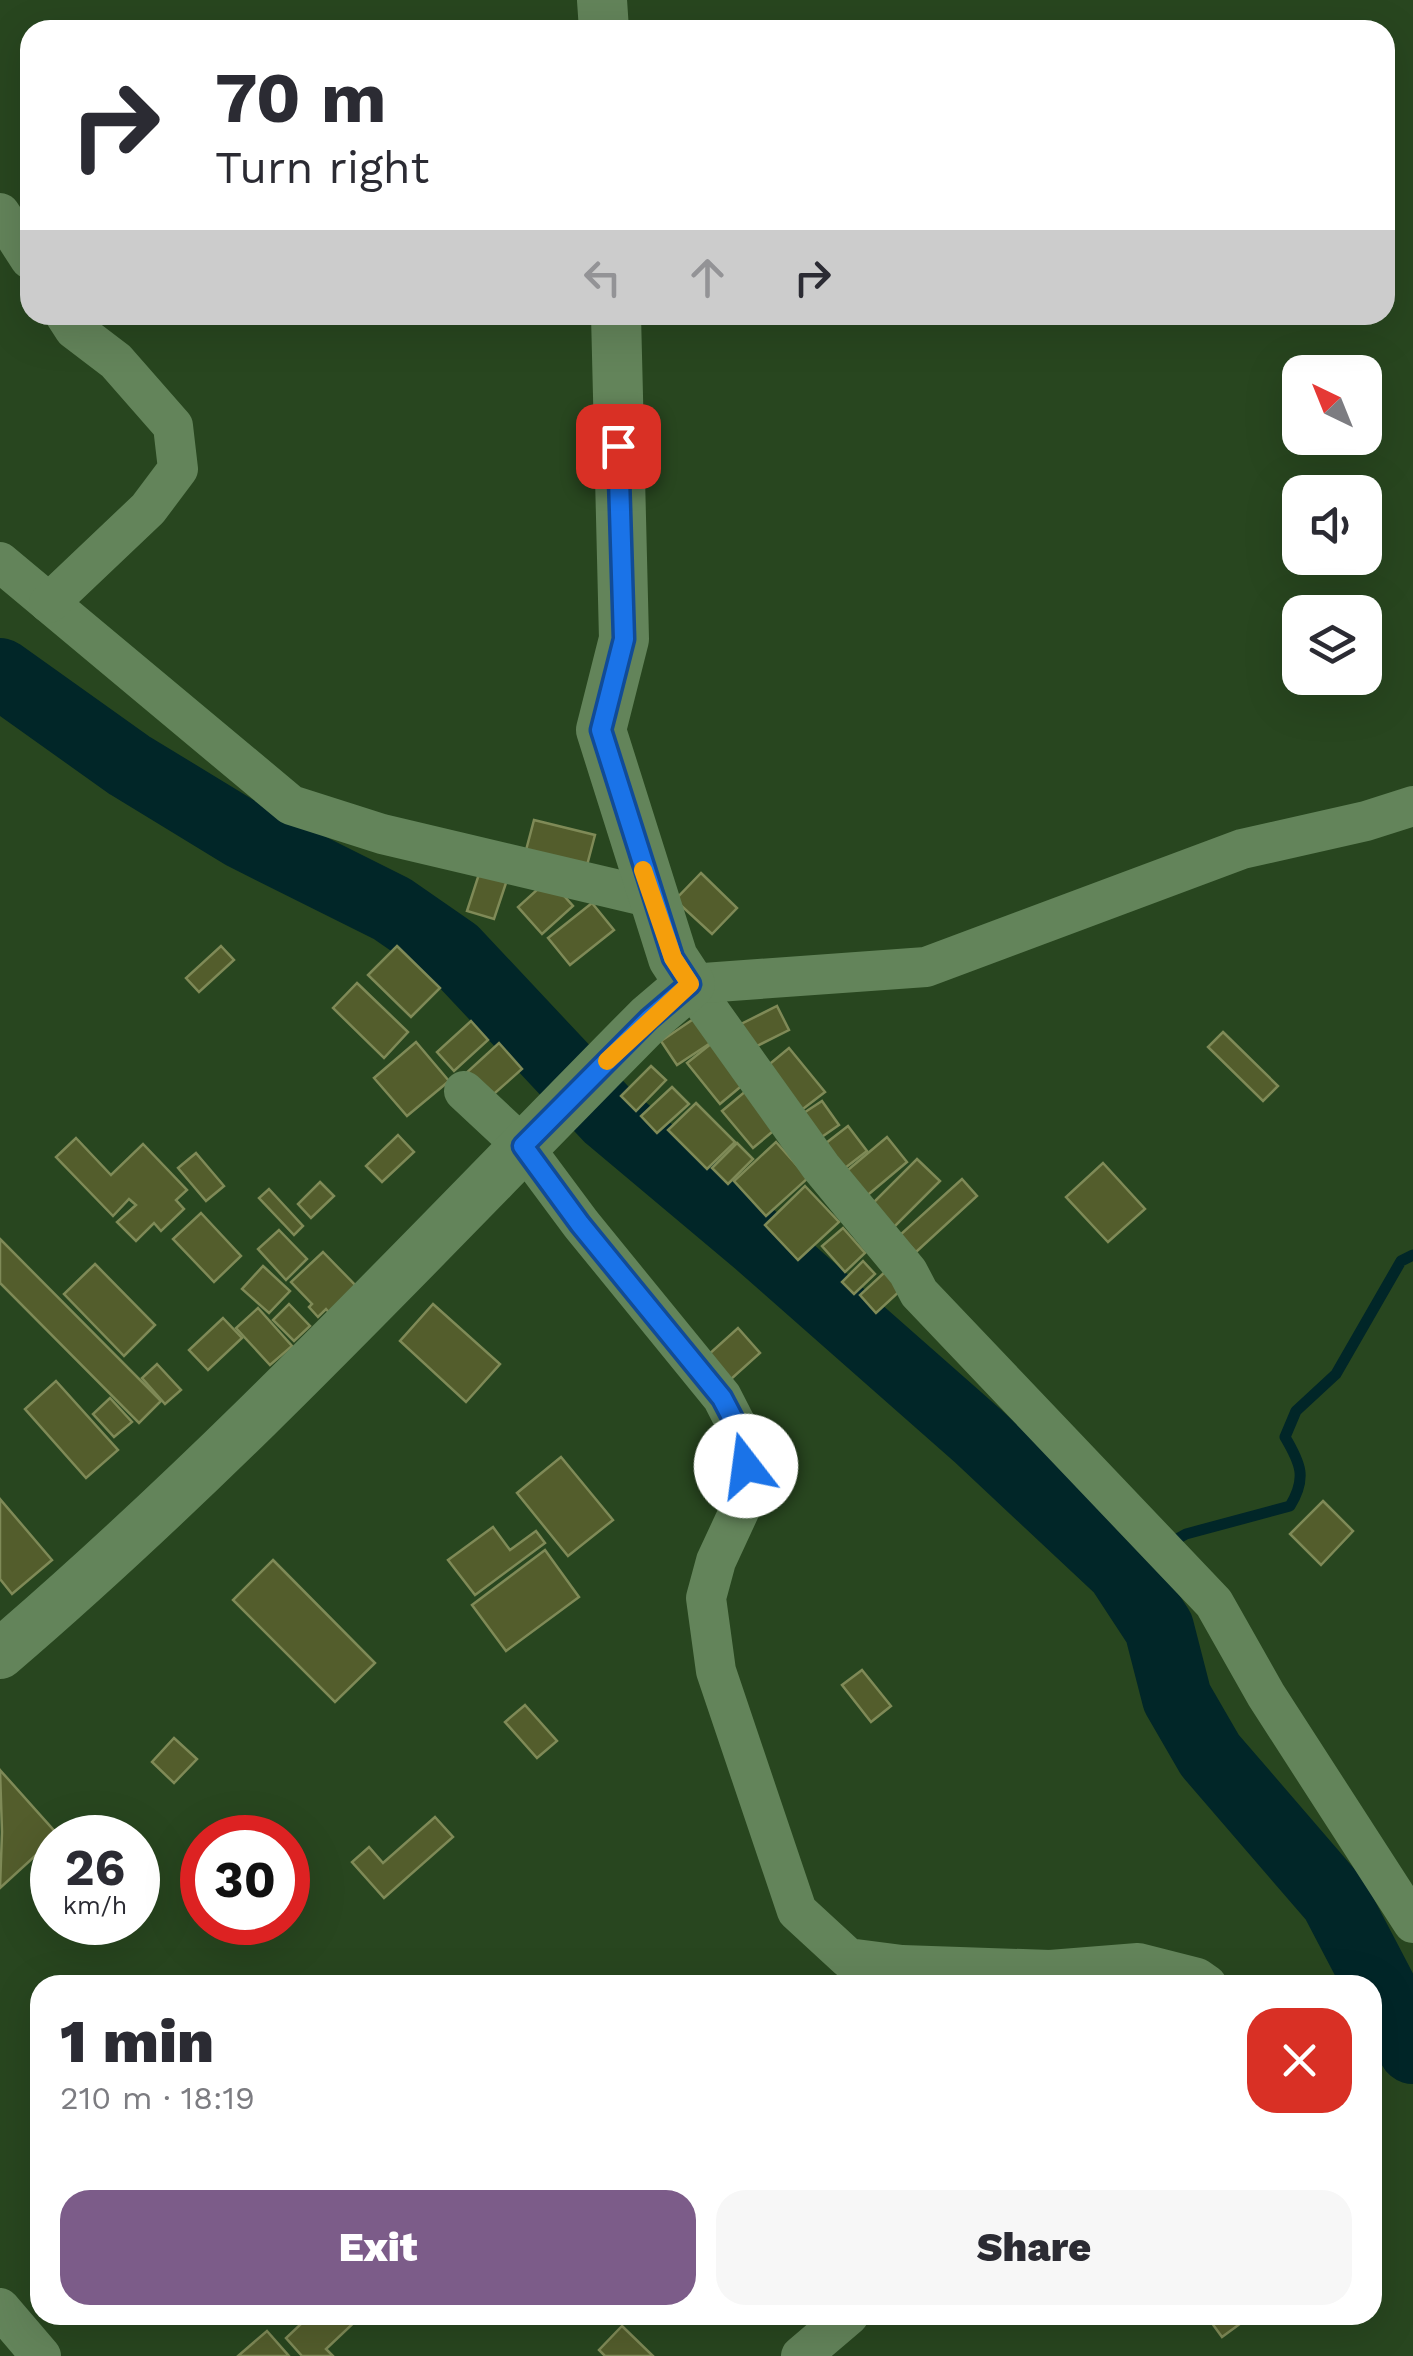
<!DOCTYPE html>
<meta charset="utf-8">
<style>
:root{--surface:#fff;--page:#f7f7f7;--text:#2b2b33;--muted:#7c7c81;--accent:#7c5c89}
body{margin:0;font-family:"Work Sans",sans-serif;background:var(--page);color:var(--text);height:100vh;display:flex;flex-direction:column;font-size:38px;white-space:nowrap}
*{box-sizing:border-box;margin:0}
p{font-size:32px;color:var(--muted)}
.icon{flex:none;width:55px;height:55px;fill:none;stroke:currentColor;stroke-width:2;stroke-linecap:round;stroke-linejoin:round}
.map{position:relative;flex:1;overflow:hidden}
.drawer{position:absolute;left:30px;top:1975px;width:1352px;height:350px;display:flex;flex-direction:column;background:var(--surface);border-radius:30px;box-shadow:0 10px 40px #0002}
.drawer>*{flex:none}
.guide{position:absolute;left:20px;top:20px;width:1375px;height:305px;border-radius:30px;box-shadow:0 10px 40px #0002;background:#fff;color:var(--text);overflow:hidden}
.needle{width:65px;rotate:317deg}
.buttons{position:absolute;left:1282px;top:355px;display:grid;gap:20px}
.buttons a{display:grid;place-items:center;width:100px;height:100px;border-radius:20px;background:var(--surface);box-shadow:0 10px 40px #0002;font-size:50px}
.speed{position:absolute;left:30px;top:1815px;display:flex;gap:20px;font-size:50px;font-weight:700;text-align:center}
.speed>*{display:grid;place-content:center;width:130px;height:130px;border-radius:50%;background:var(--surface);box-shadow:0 10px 40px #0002;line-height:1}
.speed small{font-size:25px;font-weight:400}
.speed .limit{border:15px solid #d22;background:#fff;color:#111}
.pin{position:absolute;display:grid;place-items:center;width:85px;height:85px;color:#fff;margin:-42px;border-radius:20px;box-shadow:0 5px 15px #0006}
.me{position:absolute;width:110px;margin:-55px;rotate:345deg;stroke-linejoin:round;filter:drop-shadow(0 0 8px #0008)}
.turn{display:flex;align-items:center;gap:35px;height:210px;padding:0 30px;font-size:45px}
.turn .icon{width:130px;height:130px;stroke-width:2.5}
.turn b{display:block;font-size:70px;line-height:85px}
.lanes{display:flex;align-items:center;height:95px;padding:0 30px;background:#0003;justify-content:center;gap:50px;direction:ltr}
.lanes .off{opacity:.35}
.round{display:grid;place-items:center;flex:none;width:105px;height:105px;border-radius:30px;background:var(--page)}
.headline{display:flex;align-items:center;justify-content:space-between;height:170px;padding:0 30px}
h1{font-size:60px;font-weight:800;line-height:75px}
.primary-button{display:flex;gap:20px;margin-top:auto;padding:20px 30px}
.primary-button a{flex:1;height:115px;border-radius:30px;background:var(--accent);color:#fff;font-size:40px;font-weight:800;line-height:115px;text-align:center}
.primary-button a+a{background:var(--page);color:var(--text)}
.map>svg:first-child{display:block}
</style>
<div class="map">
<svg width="1413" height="2356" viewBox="0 0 1413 2356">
<rect width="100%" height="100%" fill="#28461f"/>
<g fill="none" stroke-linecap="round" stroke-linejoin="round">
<path stroke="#012628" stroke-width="11" d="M1121,1570l65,-36 104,-28c17,-28 11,-42 -5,-69l11,-26 40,-37 65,-113 12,-6"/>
<path stroke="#012628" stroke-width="70" d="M0,673l129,92 113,69 150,75 62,43 155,165 150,126 219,193 143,134 38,58 18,70 33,57 125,145 78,149"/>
</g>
<g fill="#535d2c" stroke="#7f8a57" stroke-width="2.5">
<path d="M534,820l61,15 -9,34 -61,-15z"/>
<path d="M480,871l27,9 -13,39 -27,-8z"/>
<path d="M701,873l36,35 -25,26 -37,-34z"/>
<path d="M549,879l24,27 -31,28 -24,-27z"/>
<path d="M592,903l22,27 -44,35 -22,-27z"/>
<path d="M221,946l13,14 -35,32 -13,-14z"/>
<path d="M397,946l43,42 -29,29 -43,-42z"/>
<path d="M357,983l51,49 -24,26 -51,-50z"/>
<path d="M777,1006l12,24 -46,23 -12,-24z"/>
<path d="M695,1018l17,24 -35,23 -16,-24z"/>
<path d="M471,1021l17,19 -34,31 -17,-19z"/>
<path d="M1223,1032l55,54 -15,15 -55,-54z"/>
<path d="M416,1042l33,39 -42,35 -33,-38z"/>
<path d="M499,1043l23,26 -35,31 -23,-25z"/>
<path d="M712,1043l33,40 -25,21 -33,-41z"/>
<path d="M789,1048l36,44 -30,23 -35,-43z"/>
<path d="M651,1066l15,14 -30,31 -15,-15z"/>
<path d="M672,1087l17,17 -32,29 -16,-17z"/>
<path d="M747,1090l31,37 -25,21 -31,-37z"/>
<path d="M822,1101l17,24 -26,18 -17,-25z"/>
<path d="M696,1103l39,39 -28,27 -39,-39z"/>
<path d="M848,1126l19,25 -31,24 -19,-25z"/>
<path d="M398,1135l16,17 -32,30 -16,-16z"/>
<path d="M887,1137l20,25 -44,37 -21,-24z"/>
<path d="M76,1138l35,37 32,-31 44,46 -11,10 8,9 -23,22 -7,-8 -18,18 -19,-19 19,-17 -7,-6 -16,17 -57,-59z"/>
<path d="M776,1142l32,36 -42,38 -32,-35z"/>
<path d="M737,1143l16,16 -25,25 -16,-16z"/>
<path d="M196,1153l28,33 -18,15 -28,-33z"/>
<path d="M917,1159l23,22 -48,48 -23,-22z"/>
<path d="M1103,1163l42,46 -37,33 -42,-45z"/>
<path d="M962,1179l15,17 -61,56 -16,-17z"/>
<path d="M320,1182l14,14 -23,22 -13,-14z"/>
<path d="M805,1186l34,36 -41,38 -33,-35z"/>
<path d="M269,1189l34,37 -9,9 -35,-37z"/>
<path d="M201,1213l40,43 -27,26 -41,-43z"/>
<path d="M843,1228l22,25 -20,19 -23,-26z"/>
<path d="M279,1230l28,29 -21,21 -28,-31z"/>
<path d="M0,1239l161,162 -22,22 -139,-140z"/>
<path d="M323,1252l37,38 -27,27 -7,-8 -8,8 -9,-10 3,-3 -21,-22z"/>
<path d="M863,1261l12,13 -21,20 -12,-12z"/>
<path d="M95,1264l60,61 -31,31 -60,-62z"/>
<path d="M263,1266l27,25 -21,22 -27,-24z"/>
<path d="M886,1271l16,18 -26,24 -16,-18z"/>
<path d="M289,1304l21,22 -16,15 -21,-21z"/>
<path d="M433,1304l67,60 -34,38 -66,-61z"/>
<path d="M258,1308l34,38 -22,19 -34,-37z"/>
<path d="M223,1318l19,20 -34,32 -19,-20z"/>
<path d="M738,1328l22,25 -30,27 -22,-25z"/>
<path d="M157,1364l24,26 -16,14 -23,-26z"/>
<path d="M56,1381l62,69 -32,28 -61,-69z"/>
<path d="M110,1398l22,24 -18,15 -21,-23z"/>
<path d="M561,1457l52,63 -45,36 -51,-63z"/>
<path d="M0,1499l52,61 -40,34 -12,-15z"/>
<path d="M1323,1501l30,30 -32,34 -31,-31z"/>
<path d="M493,1527l17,23 26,-19 9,12 -70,52 -27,-35z"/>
<path d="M545,1550l34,47 -73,54 -34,-46z"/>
<path d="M273,1560l102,103 -40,39 -102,-102z"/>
<path d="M862,1670l29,36 -20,16 -29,-37z"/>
<path d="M525,1705l32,36 -20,17 -32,-36z"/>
<path d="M174,1738l23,21 -23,24 -22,-21z"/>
<path d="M0,1770l58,65 -58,53 2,-56z"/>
<path d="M435,1817l18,20 -69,61 -32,-36 17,-15 14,16z"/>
<path d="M292,2315h70l-36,34 7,7h-31l-16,-18 15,-14z"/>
<path d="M1206,2315h46l-30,22z"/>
<path d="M622,2326l31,30h-48l-6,-6z"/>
<path d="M267,2331l22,25h-51z"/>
</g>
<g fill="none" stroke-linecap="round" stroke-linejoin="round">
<g stroke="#63845a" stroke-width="40">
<path d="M0,213l30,46"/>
<path d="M0,562l291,243 91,29 271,64"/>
<path d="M49,603l99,-94 30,-40 -5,-43 -57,-65 -42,-32 -9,-14"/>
<path d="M690,984l131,183 87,105 11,21 295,310 52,92 147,228"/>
<path d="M690,984l236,-17 316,-118 124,-28 47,-15"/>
<path d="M464,1091l59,55 58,78 141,173 22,43 4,52 -32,69 -10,37 10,73 81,240 51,47 54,7 148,5 88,-7 59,15 10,7"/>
<path d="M0,2308l41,48"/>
<path d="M801,2356l48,-41"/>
</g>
<g stroke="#63845a" stroke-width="50">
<path d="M602,0l2,30"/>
<path d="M0,1654c230,-197 436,-420 649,-635l41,-35 -17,-26 -72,-228 23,-91 -8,-324"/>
</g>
</g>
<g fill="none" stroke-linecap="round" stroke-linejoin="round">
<g stroke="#114b97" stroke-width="25">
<path id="route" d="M618,446l6,193 -23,91 72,228 17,26 -41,35 -126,127 57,78 142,174 22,42 2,26"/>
</g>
<use href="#route" stroke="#1a73e8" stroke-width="18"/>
<path stroke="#f59e0b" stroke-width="18" d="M607,1061l83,-77 -17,-26 -30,-88"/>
</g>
</svg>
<div class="buttons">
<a><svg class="needle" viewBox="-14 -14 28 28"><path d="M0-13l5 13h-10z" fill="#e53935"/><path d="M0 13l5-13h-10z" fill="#7c7c81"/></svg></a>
<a><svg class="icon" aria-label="sound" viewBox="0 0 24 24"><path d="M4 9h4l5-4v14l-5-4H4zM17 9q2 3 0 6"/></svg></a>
<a><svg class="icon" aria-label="layers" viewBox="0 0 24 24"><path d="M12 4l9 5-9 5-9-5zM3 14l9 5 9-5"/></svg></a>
</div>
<div class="speed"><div>26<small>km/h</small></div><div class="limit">30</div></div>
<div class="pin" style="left:618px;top:446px;background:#d93025"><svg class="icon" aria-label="arrive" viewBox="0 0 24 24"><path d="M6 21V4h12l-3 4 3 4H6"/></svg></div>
<svg class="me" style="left:746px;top:1466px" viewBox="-20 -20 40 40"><circle r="19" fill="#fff"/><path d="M0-13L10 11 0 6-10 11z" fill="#1a73e8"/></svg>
<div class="guide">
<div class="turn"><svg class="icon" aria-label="right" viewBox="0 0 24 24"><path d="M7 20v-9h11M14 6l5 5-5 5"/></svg><div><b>70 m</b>Turn right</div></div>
<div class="lanes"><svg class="icon off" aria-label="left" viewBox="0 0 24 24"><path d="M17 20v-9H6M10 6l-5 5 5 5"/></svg><svg class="icon off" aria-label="ahead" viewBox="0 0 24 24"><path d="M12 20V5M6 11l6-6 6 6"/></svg><svg class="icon" aria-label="right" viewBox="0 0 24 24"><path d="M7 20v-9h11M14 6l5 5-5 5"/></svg></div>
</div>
<section class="drawer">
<div class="headline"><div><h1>1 min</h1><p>210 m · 18:19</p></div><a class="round" style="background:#d93025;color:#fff"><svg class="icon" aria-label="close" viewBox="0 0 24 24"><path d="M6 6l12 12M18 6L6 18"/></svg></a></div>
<div class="primary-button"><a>Exit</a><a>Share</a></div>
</section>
</div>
